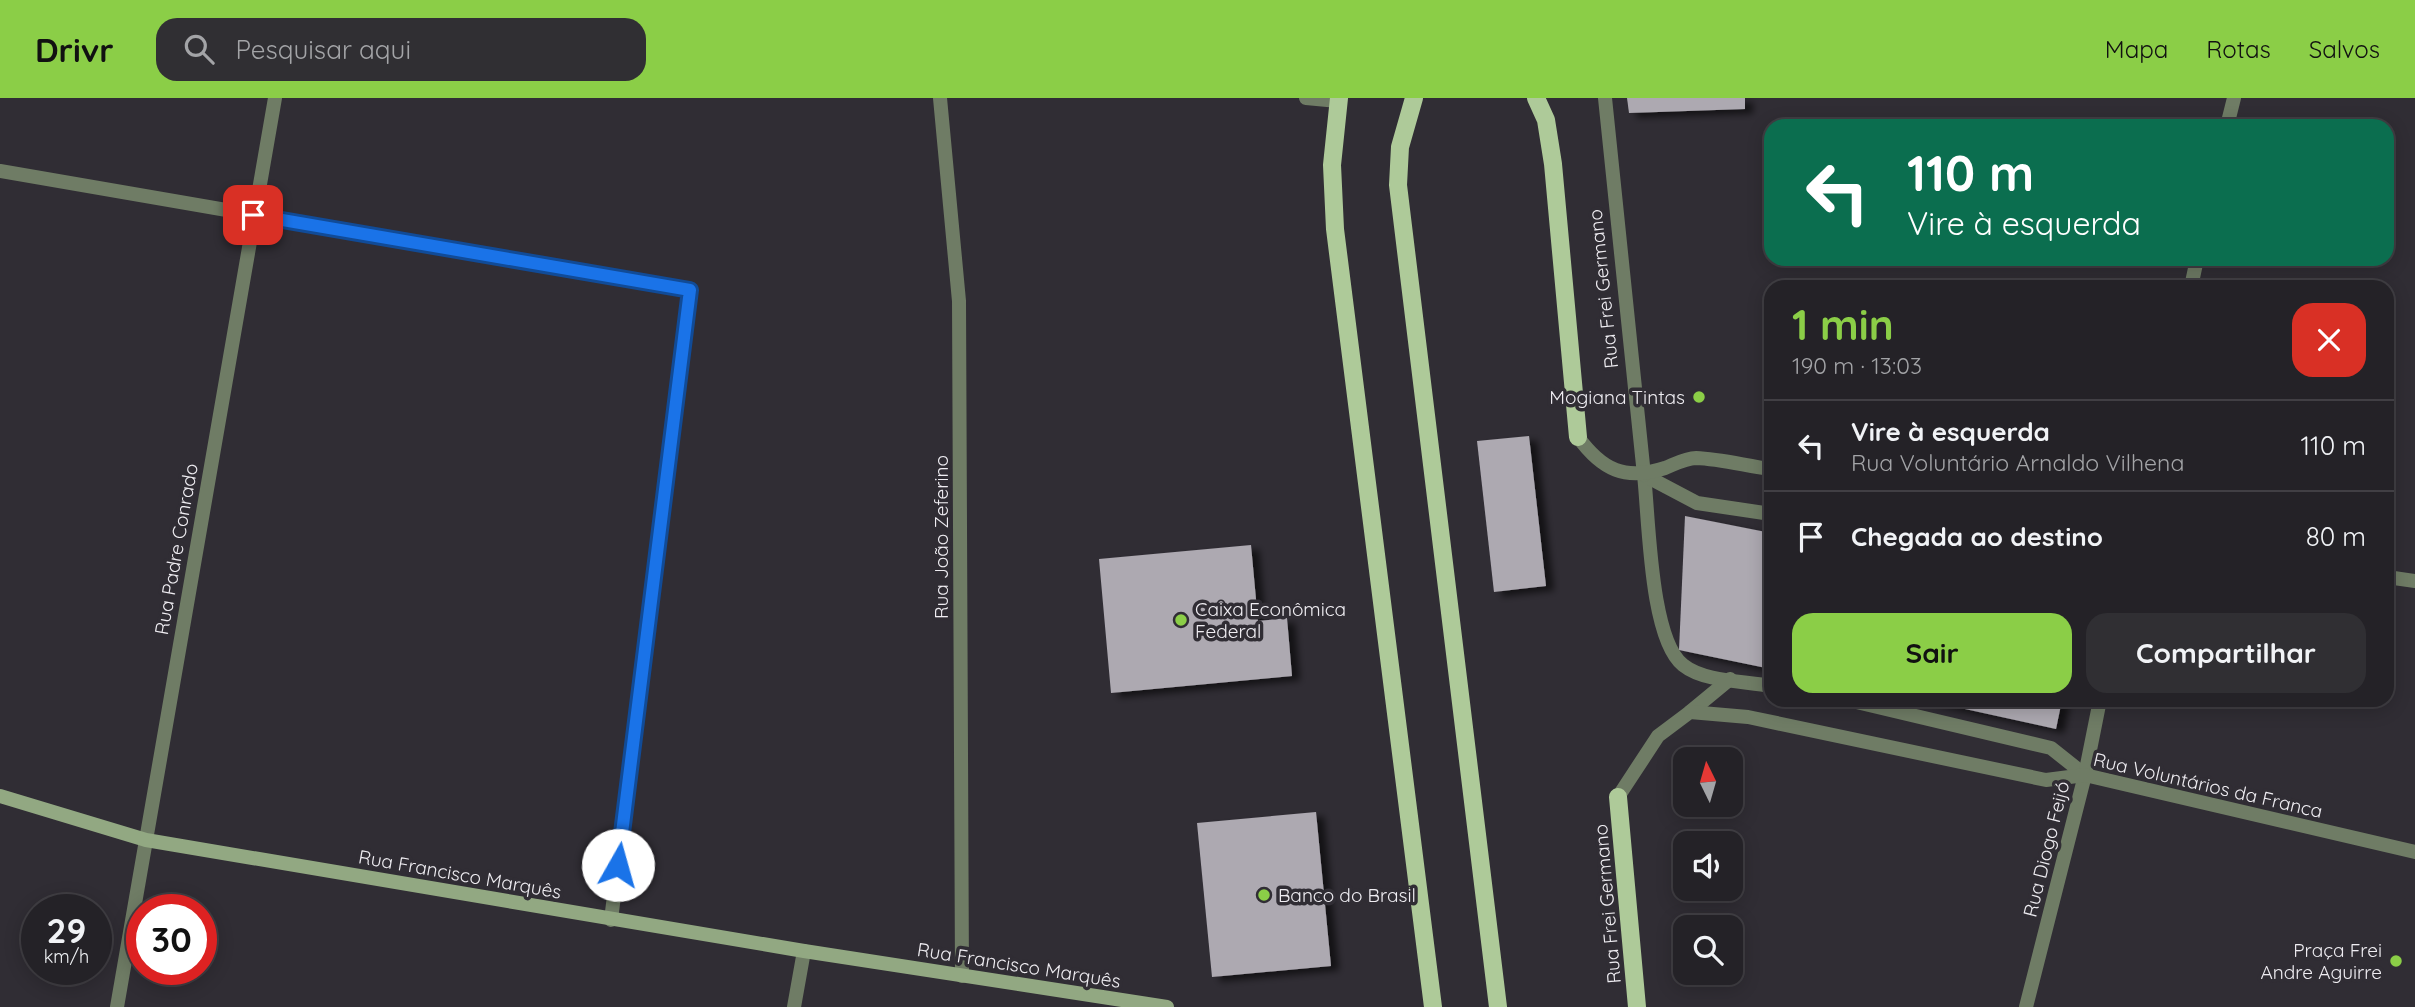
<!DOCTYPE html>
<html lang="pt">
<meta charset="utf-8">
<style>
:root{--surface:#242227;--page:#302f33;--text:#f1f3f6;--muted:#a3a4a7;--line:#413f44;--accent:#8bce47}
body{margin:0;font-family:Quicksand,sans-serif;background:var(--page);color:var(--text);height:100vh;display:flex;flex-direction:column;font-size:26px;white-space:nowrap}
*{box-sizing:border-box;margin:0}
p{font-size:23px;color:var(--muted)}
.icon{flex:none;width:38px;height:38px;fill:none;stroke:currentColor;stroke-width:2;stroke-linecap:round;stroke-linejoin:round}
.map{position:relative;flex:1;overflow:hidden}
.drawer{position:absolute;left:1764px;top:182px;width:630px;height:427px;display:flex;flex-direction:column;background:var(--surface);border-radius:21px;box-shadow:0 4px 18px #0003,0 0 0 2px var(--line)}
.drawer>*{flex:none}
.hud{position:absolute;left:1764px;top:21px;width:630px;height:147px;border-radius:21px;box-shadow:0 4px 18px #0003,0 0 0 2px var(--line);background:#0b6e4f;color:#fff;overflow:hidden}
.needle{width:46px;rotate:355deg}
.buttons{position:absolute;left:1673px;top:649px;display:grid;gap:14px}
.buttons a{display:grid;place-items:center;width:70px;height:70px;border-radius:14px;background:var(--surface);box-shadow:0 4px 18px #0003,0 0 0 2px var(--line);font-size:35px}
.speed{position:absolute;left:21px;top:796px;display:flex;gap:14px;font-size:35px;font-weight:700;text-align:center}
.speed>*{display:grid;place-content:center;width:91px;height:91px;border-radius:50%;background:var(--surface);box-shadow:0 4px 18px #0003,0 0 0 2px var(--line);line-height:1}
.speed small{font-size:18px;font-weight:400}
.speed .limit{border:10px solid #d22;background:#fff;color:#111}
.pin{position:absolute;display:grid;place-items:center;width:60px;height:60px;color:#fff;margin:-30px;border-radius:14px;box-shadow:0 4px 10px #0006}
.me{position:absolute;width:77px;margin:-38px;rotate:7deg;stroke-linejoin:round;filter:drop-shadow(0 0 5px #0008)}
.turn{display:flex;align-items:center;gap:24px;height:147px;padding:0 28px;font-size:32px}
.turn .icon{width:91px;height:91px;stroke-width:2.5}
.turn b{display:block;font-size:49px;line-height:60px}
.round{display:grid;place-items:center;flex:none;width:74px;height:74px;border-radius:21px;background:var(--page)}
.head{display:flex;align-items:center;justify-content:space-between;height:119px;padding:0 28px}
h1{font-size:42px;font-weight:700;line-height:52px;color:var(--accent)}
.primary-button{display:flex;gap:14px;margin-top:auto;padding:14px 28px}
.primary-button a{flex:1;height:80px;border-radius:21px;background:var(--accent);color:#111;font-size:28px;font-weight:700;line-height:80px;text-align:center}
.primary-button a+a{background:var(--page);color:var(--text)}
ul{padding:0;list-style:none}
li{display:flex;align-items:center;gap:21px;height:91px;padding:0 28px;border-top:2px solid var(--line)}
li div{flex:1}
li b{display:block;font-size:26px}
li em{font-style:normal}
header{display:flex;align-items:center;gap:42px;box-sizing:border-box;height:98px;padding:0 35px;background:var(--accent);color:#111}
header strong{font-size:33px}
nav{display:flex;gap:38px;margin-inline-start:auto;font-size:24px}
.search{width:490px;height:63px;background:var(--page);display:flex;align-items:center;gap:18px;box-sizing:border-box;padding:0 24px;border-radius:21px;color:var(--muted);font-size:26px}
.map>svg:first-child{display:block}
</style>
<header>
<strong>Drivr</strong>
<div class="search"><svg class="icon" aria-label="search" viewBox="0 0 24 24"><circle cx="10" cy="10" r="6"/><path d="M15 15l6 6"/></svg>Pesquisar aqui</div>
<nav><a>Mapa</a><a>Rotas</a><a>Salvos</a></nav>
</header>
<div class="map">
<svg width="2415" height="909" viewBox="0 0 2415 909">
<defs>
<filter id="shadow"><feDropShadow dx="8" dy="4.5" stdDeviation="3.5" flood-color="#0009"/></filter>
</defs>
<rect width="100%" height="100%" fill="#302d34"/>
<g fill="#ada9b1" filter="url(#shadow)">
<path d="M1627,0h118v11l-116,4z"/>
<path d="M1529,338l17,150 -52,6 -17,-151z"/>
<path d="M1685,418l86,17v136l-92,-19z"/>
<path d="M1251,447l7,76 29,-3 5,58 -181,17 -12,-134z"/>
<path d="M1924,602h138l-6,29z"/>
<path d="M1316,714l15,154 -119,11 -15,-154z"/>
</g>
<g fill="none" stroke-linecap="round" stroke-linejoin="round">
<g stroke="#6f7c65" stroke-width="14">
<path d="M1306,0l32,3"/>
<path d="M1644,377c5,44 6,164 39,190 21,17 62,16 88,21"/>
<path d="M1644,377l53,28 74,11"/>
<path d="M1848,602l203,48 34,27"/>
<path d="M1690,614l40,-33"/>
</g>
<g stroke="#6f7c65" stroke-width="14">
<path d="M940,0l19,203 3,675"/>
<path d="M2227,28l7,-28"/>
<path d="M0,73l689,119 -78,630"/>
<path d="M2191,189l6,-28"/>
<path d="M117,909l158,-909"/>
<path d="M794,909l10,-56"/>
<path d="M2026,909l59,-232 15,-75"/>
</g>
<g stroke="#6f7c65" stroke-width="14">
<path d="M1605,0l39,377"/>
<path d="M1578,339c24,33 47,44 87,31 10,-4 21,-10 31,-10 25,1 51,8 75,11"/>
<path d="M2387,479l28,4"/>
<path d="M1618,699l40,-61 32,-24 58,5 298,63 39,-5 330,77"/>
</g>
<path stroke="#92a882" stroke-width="14" d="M0,698l146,44 658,111 363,56"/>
<g stroke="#aeca99" stroke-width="18">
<path d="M1339,0l-7,67 3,64 98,778"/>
<path d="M1414,0l-14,49 -2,38 100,822"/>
<path d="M1536,0l10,22 7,44 25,273"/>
<path d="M1618,699l19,210"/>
</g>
</g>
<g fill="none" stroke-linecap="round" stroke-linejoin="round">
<g stroke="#114b97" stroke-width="18">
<path id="route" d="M253,117l437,75 -72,575"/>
</g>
<use href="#route" stroke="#1a73e8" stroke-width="12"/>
</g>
<g fill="#8bce47" stroke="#302d34" stroke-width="2.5">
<circle cx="1699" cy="299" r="7"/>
<circle cx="1181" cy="522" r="7"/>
<circle cx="1264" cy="797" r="7"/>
<circle cx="2396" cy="863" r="7"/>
</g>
<g text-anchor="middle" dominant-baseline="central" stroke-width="7" stroke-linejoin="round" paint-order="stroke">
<g font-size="19" fill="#efedf2" stroke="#302d34">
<text transform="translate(1603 191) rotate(-96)">Rua Frei Germano</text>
<text transform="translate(941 439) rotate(-90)">Rua João Zeferino</text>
<text transform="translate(176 451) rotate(-80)">Rua Padre Conrado</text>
<text transform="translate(2208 687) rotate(13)">Rua Voluntários da Franca</text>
<text transform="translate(2046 751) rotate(-76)">Rua Diogo Feijó</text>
<text transform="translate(460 776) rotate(10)">Rua Francisco Marquês</text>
<text transform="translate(1607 806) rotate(-95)">Rua Frei Germano</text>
<text transform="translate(1019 867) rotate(9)">Rua Francisco Marquês</text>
</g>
<g font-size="19" fill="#efedf2" stroke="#302d34" text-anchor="end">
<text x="1685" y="299">Mogiana Tintas</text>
<text x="1195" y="511" text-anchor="start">Caixa Econômica<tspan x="1195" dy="22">Federal</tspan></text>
<text x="1278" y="797" text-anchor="start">Banco do Brasil</text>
<text x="2382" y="852">Praça Frei<tspan x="2382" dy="22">Andre Aguirre</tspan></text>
</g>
</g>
</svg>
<div class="buttons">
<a><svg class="needle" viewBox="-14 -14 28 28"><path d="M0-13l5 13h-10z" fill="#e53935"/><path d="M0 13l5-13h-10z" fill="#a3a4a7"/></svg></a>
<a><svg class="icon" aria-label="sound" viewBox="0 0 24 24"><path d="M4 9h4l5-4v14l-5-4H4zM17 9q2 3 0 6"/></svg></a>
<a><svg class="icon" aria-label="search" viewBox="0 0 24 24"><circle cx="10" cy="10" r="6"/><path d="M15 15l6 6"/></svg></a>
</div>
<div class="speed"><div>29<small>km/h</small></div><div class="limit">30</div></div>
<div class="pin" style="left:253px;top:117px;background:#d93025"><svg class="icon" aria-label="arrive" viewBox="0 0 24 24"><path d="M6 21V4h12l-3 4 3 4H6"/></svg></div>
<svg class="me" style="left:618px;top:767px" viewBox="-20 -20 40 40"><circle r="19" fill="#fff"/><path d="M0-13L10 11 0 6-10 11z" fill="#1a73e8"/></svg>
<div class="hud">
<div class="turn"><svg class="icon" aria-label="left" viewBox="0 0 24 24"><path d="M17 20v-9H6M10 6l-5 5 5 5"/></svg><div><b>110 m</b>Vire à esquerda</div></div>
</div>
<section class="drawer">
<div class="head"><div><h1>1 min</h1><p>190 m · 13:03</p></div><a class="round" style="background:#d93025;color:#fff"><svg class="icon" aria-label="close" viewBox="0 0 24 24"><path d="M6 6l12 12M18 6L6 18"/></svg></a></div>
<ul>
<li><svg class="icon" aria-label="left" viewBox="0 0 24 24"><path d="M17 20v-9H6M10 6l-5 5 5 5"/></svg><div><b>Vire à esquerda</b><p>Rua Voluntário Arnaldo Vilhena</p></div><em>110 m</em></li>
<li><svg class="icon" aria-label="arrive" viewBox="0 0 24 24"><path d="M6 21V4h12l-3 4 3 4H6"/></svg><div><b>Chegada ao destino</b></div><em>80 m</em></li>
</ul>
<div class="primary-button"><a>Sair</a><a>Compartilhar</a></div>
</section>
</div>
